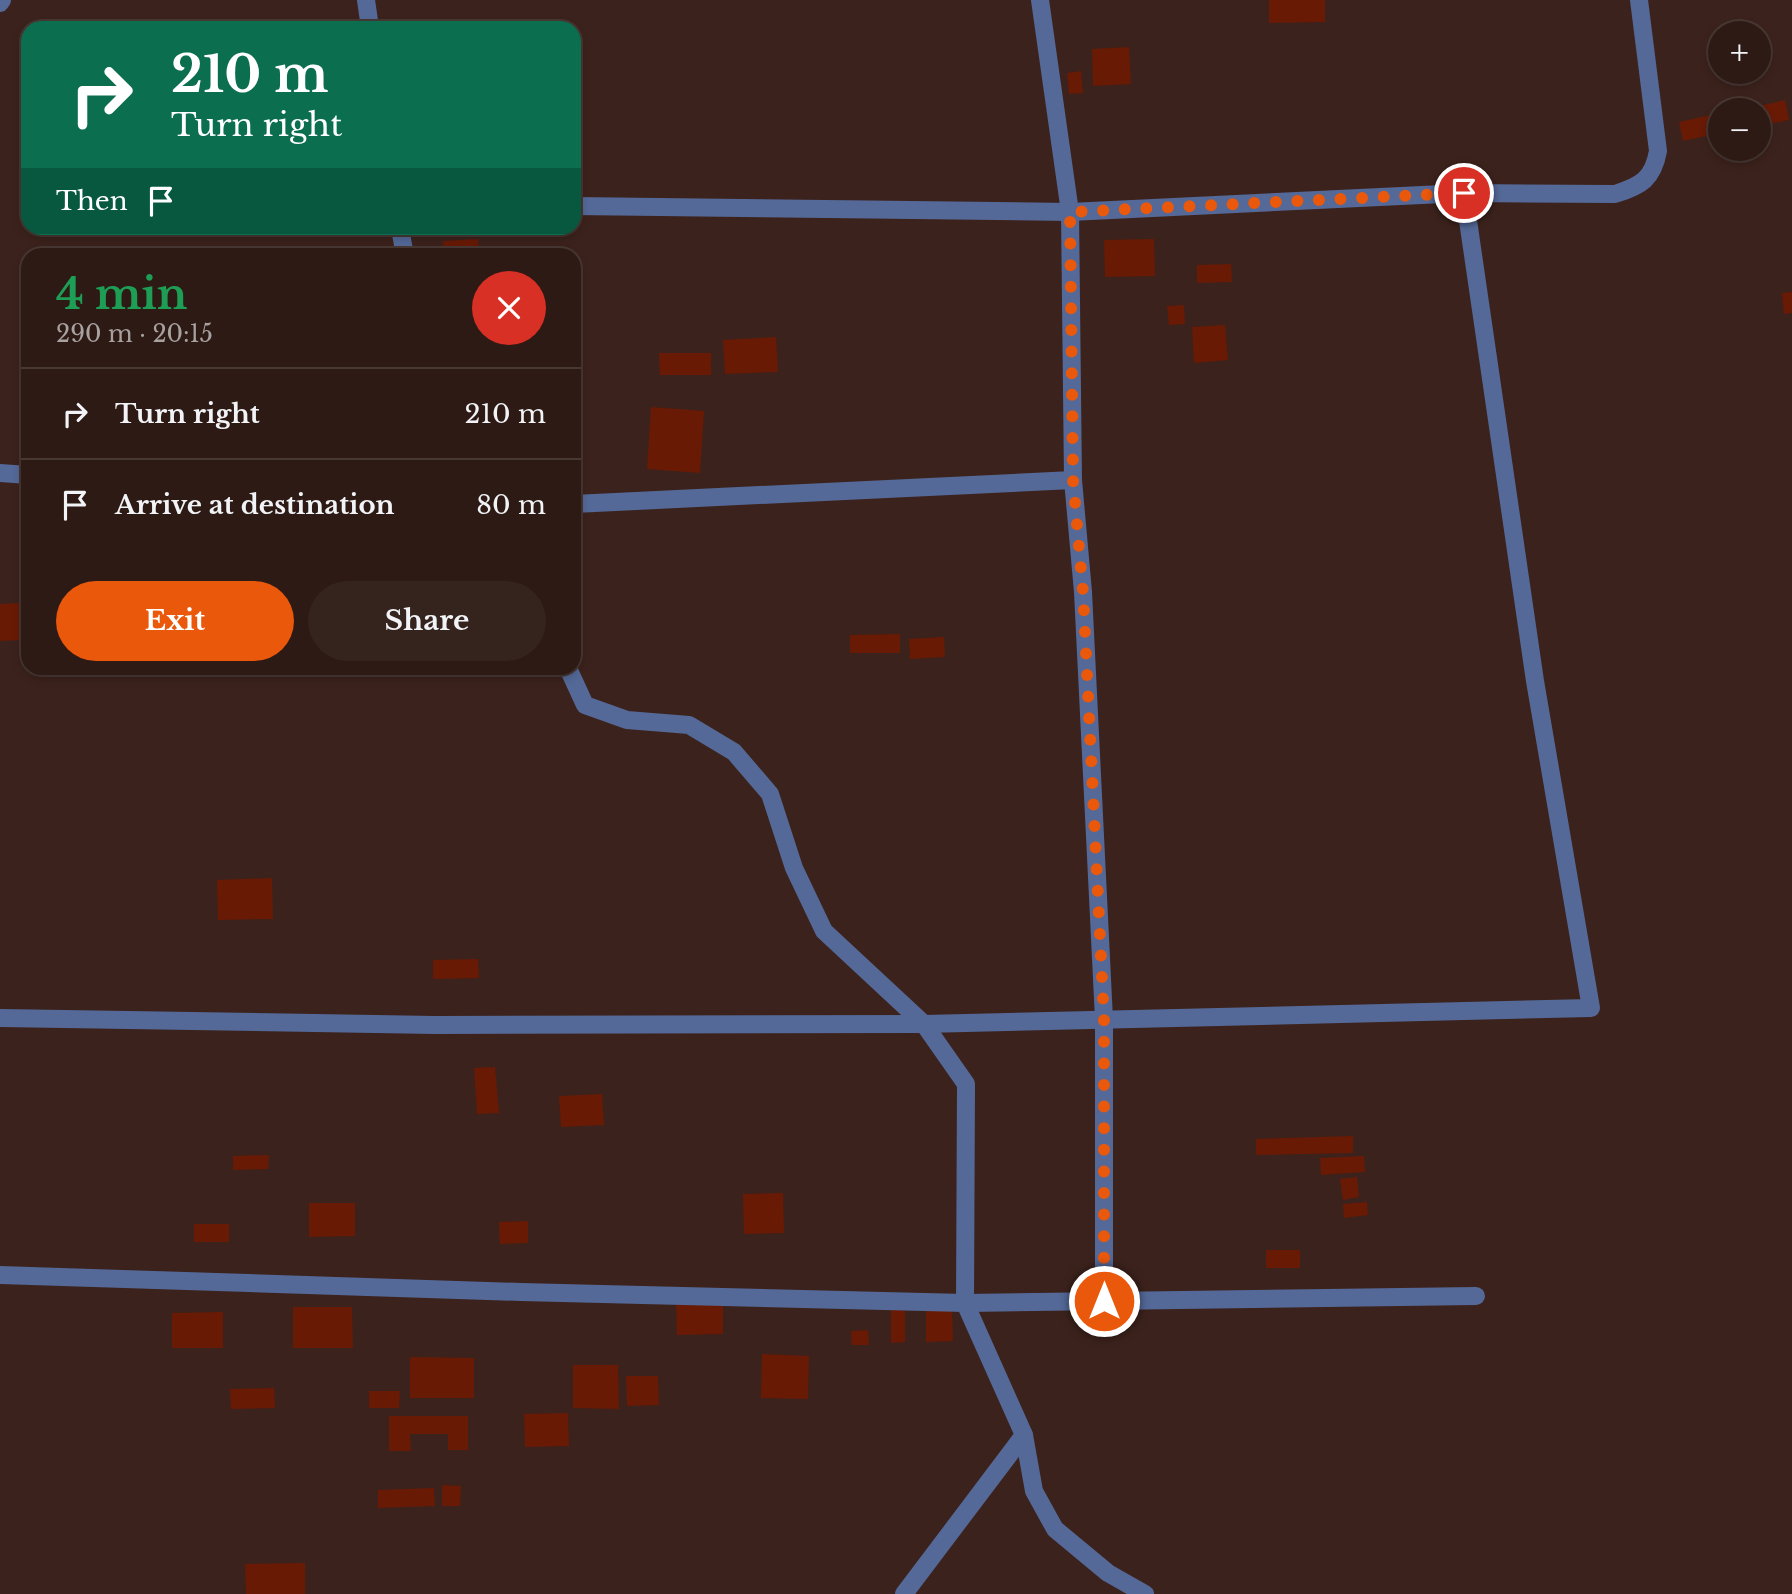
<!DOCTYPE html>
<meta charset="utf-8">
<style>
:root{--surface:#2d1a15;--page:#35231e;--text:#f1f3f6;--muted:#a7a1a0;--line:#483834;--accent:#ea580c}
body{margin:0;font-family:"Libre Baskerville",serif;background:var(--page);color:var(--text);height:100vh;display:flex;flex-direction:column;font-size:26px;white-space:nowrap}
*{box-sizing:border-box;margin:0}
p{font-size:23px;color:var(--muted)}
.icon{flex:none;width:38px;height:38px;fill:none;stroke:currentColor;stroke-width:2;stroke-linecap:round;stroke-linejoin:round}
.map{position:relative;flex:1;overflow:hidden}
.sheet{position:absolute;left:21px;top:248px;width:560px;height:427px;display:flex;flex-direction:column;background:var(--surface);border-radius:21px;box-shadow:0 4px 10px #0003,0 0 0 2px var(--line)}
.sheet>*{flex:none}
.banner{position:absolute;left:21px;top:21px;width:560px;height:214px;border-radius:21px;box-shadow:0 4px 10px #0003,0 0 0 2px var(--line);background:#0b6e4f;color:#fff;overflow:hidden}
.buttons{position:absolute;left:1708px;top:21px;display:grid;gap:14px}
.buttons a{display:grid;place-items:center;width:63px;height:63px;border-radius:50%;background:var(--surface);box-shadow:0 4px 10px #0003,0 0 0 2px var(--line);font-size:35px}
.pin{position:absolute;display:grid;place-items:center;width:60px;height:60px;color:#fff;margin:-30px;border:4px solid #fff;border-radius:50%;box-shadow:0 2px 7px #0007}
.me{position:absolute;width:77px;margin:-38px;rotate:0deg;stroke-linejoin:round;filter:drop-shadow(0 0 5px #0008)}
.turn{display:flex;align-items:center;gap:24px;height:147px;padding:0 35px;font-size:32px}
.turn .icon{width:91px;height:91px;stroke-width:2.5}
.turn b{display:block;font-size:49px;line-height:60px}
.then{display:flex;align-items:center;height:66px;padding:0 35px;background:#0003;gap:14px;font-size:26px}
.round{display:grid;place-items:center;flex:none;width:74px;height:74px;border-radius:37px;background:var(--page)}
.head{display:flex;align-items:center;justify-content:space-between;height:119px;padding:0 35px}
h1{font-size:42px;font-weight:700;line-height:52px;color:#1e9e55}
.cta{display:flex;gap:14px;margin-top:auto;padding:14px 35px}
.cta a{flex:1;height:80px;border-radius:42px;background:var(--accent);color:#fff;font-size:28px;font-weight:700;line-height:80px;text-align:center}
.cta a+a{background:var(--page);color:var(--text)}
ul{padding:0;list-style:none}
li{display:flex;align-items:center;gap:21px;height:91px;padding:0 35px;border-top:2px solid var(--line)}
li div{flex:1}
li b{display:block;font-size:26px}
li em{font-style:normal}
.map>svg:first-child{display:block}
</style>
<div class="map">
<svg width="1792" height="1594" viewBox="0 0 1792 1594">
<rect width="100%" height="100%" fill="#3c221c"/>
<g fill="#681a05">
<path d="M1269,0h56v22l-56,1z"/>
<path d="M1129,47l2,37 -38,2 -1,-37z"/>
<path d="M1081,71l2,22 -14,1 -2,-21z"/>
<path d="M1785,100l4,20 -30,6v-16h-17z"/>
<path d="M1720,113v20l-37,8 -4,-19z"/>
<path d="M478,239l1,17h-35l-1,-15z"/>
<path d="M1154,239l1,37 -50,1 -1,-37z"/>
<path d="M1231,264l1,18 -35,1v-18z"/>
<path d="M1792,292v21l-8,1 -2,-21z"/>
<path d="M1184,305l1,19 -16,1 -2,-19z"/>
<path d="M1225,325l3,35 -34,3 -2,-36z"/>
<path d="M776,337l2,35 -53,2 -2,-34z"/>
<path d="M659,353h52v22h-51z"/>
<path d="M20,400h8v43h-7z"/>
<path d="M651,407l53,4 -4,62 -53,-4z"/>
<path d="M21,603l2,37 -23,1v-37z"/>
<path d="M900,634v19h-50v-18z"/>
<path d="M944,637l1,20 -35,2 -1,-20z"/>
<path d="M272,878l1,41 -55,1 -1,-40z"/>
<path d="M478,959l1,19 -46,1v-19z"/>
<path d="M495,1067l4,46 -22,1 -3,-46z"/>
<path d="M602,1094l2,31 -43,2 -2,-31z"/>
<path d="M1353,1136v17l-97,2v-16z"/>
<path d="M269,1155l-1,14 -35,1v-14z"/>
<path d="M1364,1156l1,16 -44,3 -1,-17z"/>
<path d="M1357,1177l2,20 -16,3 -3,-21z"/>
<path d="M783,1193l1,40 -40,1 -1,-40z"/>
<path d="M1367,1202l1,13 -24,3 -1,-14z"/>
<path d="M309,1203h46v33l-46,1z"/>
<path d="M528,1221v22l-28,1 -1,-22z"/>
<rect x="194" y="1224" width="35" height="18"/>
<rect x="1266" y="1250" width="34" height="18"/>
<path d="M723,1300v34l-46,1 -1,-34z"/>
<path d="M293,1307h59l1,41h-60z"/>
<path d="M952,1309l1,32 -27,1v-32z"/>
<path d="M891,1310h14v32l-14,1z"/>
<path d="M223,1312v36h-51v-35z"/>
<path d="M868,1330l1,15h-17l-1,-14z"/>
<path d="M762,1354l47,2 -1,43 -47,-1z"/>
<path d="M410,1357l64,1v40h-64z"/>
<path d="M573,1365h45l1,44 -46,-1z"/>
<path d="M626,1376h32l1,29 -32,1z"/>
<path d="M274,1388l1,20 -44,1 -1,-20z"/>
<path d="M369,1391h31l-1,17h-30z"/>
<path d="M568,1413l1,33 -44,1 -1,-33z"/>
<path d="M389,1416h79v34h-20v-16h-38l1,17h-22z"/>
<path d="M442,1485l19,1 -1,20h-18z"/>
<path d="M434,1488l1,18 -57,2v-18z"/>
<path d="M305,1563v31h-59l-1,-30z"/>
</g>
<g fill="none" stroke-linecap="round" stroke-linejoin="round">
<g stroke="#546998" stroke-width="18">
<path d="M366,0l4,28"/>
<path d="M1040,0l30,212 3,268 10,112 21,427v282"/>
<path d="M0,3l2,-3"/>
<path d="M574,206l496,6 394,-19 151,1c26,-8 38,-15 43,-43l-19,-151"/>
<path d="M400,228l5,28"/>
<path d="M0,473l28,2"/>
<path d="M574,504l499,-24"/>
<path d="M568,668l17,37 42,15 62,5 45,27 36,42 24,74 30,63 100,93 42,60 -1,219 59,132 10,56 21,38 53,44 37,21"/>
<path d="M0,1018l435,7 489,-1 667,-16 -56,-327 -71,-488"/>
<path d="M0,1275l521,17 444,11 511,-7"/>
<path d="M904,1594l120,-159"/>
</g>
</g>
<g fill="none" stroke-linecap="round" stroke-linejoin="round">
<path stroke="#ea580c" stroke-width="12" stroke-dasharray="0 21.6" d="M1104,1301v-282l-21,-427 -10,-112 -3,-268 394,-19"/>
</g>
</svg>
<div class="buttons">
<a>+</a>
<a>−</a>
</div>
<div class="pin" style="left:1464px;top:193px;background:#d93025"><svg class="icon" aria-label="arrive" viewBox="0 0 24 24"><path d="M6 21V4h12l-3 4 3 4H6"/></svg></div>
<svg class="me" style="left:1104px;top:1301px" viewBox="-20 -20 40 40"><circle r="17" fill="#ea580c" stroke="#fff" stroke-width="3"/><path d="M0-11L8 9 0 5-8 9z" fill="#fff"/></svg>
<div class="banner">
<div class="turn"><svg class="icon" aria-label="right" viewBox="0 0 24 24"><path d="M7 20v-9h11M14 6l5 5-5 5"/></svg><div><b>210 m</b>Turn right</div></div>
<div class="then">Then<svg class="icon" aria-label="arrive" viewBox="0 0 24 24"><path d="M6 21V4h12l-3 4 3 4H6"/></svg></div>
</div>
<section class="sheet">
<div class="head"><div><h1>4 min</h1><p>290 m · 20:15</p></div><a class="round" style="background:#d93025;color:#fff"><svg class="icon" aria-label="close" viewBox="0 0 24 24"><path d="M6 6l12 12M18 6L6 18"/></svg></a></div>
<ul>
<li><svg class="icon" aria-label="right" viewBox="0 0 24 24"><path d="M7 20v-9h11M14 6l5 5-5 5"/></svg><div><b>Turn right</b></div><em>210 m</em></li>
<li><svg class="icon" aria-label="arrive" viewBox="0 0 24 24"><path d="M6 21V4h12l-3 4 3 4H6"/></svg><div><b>Arrive at destination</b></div><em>80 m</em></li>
</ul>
<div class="cta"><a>Exit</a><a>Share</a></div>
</section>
</div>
